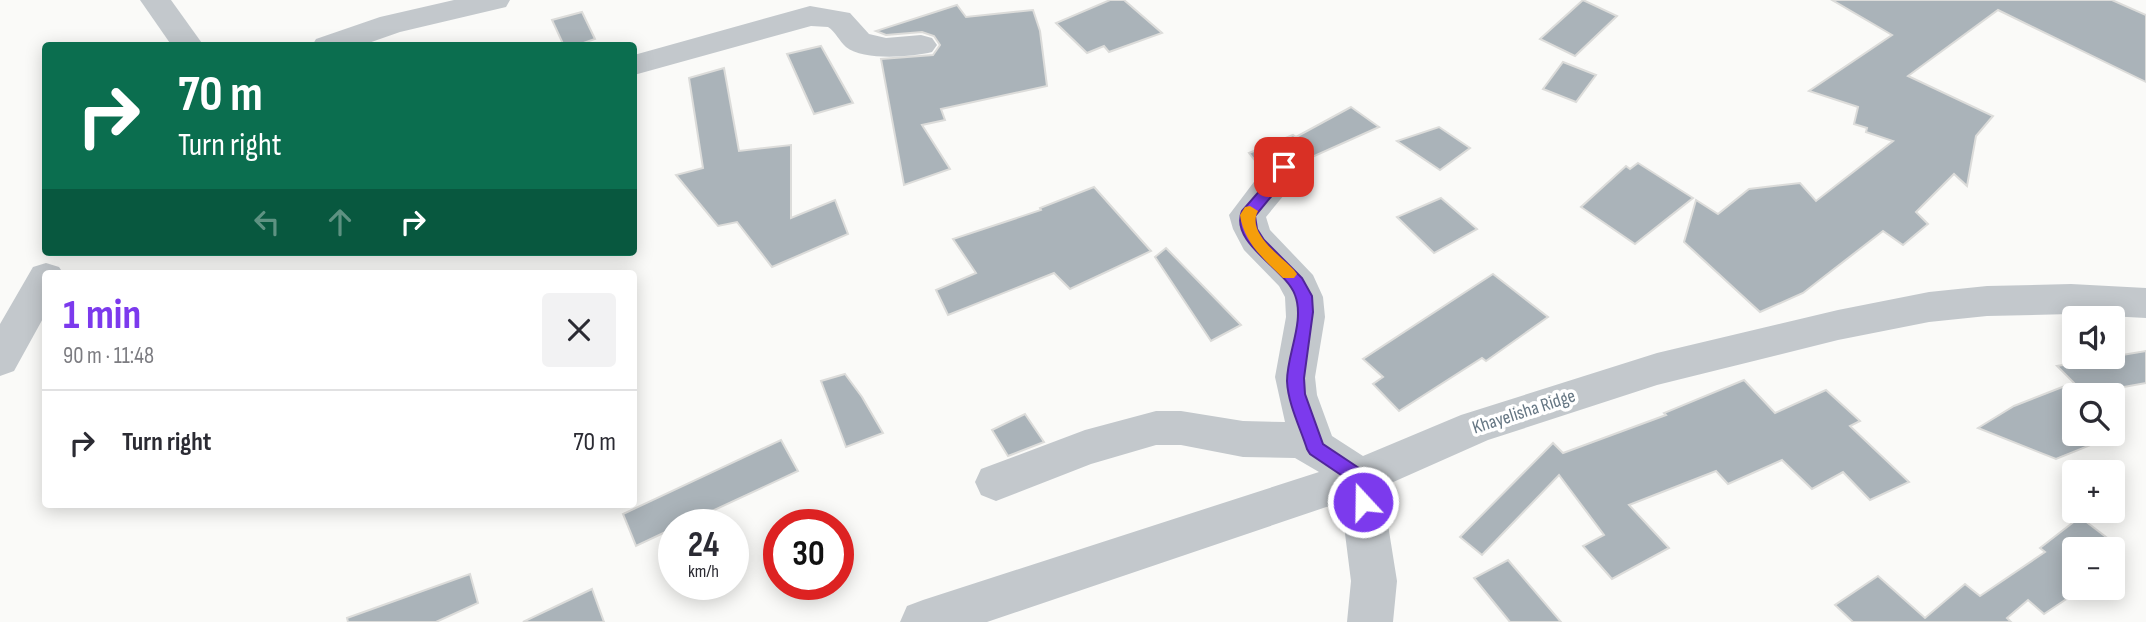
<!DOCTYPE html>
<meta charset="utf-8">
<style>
:root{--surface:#fff;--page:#f2f2f3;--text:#2b2b33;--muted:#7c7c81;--line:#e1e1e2;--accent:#7c3aed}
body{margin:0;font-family:"Sofia Sans Condensed",sans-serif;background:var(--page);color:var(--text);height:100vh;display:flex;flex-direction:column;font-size:26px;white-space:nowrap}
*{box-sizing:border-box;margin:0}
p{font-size:23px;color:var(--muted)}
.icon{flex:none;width:38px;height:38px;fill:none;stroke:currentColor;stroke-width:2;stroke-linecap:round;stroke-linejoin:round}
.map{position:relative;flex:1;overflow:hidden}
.drawer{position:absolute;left:42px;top:270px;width:595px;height:238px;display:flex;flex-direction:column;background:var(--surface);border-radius:7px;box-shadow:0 4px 18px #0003}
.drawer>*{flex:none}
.guide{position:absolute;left:42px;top:42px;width:595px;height:214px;border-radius:7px;box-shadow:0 4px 18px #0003;background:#0b6e4f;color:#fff;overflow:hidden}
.tools{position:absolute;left:2062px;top:306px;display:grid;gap:14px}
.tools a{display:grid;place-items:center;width:63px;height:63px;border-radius:7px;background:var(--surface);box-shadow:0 4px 18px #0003;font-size:35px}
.speed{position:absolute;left:658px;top:509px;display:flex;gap:14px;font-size:35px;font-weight:700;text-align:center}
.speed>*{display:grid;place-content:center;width:91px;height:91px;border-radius:50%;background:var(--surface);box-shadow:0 4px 18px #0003;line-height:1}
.speed small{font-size:18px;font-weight:400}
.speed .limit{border:10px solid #d22;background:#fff;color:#111}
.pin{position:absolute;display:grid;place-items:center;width:60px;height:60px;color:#fff;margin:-30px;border-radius:14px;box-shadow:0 4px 10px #0006}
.me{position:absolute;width:77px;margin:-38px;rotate:339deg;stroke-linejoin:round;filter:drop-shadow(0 0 5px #0008)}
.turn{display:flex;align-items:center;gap:24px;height:147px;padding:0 21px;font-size:32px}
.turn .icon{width:91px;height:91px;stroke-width:2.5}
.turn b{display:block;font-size:49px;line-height:60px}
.lanes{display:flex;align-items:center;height:66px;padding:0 21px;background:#0003;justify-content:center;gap:35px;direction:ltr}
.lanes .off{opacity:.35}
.round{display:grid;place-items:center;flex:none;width:74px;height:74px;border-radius:7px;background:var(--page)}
.headline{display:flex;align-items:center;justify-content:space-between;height:119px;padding:0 21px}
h1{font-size:42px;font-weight:700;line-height:52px;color:var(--accent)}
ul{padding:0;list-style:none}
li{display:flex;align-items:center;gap:21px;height:105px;padding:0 21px;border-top:2px solid var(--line)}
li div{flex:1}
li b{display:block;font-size:26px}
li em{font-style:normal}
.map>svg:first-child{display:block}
</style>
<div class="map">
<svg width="2146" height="622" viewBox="0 0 2146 622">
<rect width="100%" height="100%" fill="#fafaf8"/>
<g fill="#aab3b9" stroke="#dcdcda" stroke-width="2">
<path d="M1110,0h14l38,33 -53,19 -5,-6 -17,7 -31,-30z"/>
<path d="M1583,0l34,16 -42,40 -35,-17z"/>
<path d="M1832,0h280l34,15v67l-148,-72 -90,66 85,40 -17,20 -9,50 -13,-12 -38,38 12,12 -25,21 -20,-14 -80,62 -43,19 -76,-70 12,-42 22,14 31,-25 51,-6 16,18 77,-60 -27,-9 1,-4 -13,-4 4,-17 -49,-16 83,-56z"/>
<path d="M957,5l9,12 67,-7 7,21 7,55 -106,23 4,11 -23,5 28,44 -46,16 -23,-126 52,-4 7,-10 -6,-9 -12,-4 -36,3 -10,-4z"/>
<path d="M582,12l13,27 -20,7h-11l-12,-26z"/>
<path d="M821,46l32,57 -39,11 -27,-60z"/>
<path d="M1563,62l33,13 -20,27 -33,-13z"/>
<path d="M724,68l15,83 52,-6v73l44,-18 13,34 -76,33 -35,-45 -19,4 -42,-51 27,-7 -14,-90z"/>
<path d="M1351,107l28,20 -78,35 -4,-7 -14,-3 -13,4 -9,12 -12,-15 44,-18 3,2z"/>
<path d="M1439,127l31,21 -30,22 -43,-29z"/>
<path d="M1638,163l55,35 -58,46 -54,-37 45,-41 4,3z"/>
<path d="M1094,187l57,64 -81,38 -16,-16 -106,42 -12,-25 40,-17 -23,-34 88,-29 -1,-2z"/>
<path d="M1441,198l36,31 -43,24 -37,-36z"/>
<path d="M1166,248l75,77 -30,16 -56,-84z"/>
<path d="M1493,274l55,43 -62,44 -4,-3 -83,53 -26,-27 10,-7 -20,-18z"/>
<path d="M2146,351v32l-61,11 -28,-28z"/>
<path d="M845,374l17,23 21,36 -37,14 -25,-66z"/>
<path d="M1744,380l31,33 51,-23 34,31 -10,5 59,56 -39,18 -27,-28 -31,17 -30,-29 -54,24 -12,-13 -87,34 40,43 -57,31 -29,-33 21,-11 -45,-60 -77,80 -22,-18 93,-94 10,10 103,-38 -2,-2z"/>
<path d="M2065,386l11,10h-2v38h38v-6l6,6 -62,25 -78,-31 36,-22z"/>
<path d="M1025,414l19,28 -36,14 -16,-26z"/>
<path d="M781,440l17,31 -116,54h-8v3l-38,18 -13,-32z"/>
<path d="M2080,517l39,30 -7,5v-2h-38v34l-9,7 6,5 -27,18 -16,-14 -21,18 4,4h-158l-18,-17 43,-29 47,42 40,-34 15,12 65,-44 -5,-4z"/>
<path d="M1508,560l53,62h-51l-36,-44z"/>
<path d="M470,574l8,29 -42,19h-88l-1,-4z"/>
<path d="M592,589l12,33h-81z"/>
</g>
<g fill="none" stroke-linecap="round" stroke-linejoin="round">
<g fill="#c3c8cc" fill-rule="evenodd">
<path d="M140,0h31l33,46h-32z"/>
<path d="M454,0h56l-4,7 -106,25 -40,14h-48l4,-7 64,-22z"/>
<path d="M810,6l40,7 19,21 17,4 35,-3 11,3 5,7 -5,7c-20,5 -69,9 -86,-5 -7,-6 -10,-15 -18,-20l-17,-1 -177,49v-20z"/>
<path d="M1284,155l12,3 5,9 -8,17 -27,33 4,13 43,45 10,22 2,20 -10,60 2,18 15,41 31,20 98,-41 196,-62 181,-43 91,-18 58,-6 84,-2 75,4v30l-75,-4 -84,2 -58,6 -91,18 -181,45 -169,55 -106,47 15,94 -4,41h-46l4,-41 -10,-79 -354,120h-87l7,-16 16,-6 396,-128 -24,-14 -52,-1 -62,-12h-25l-65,19 -95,37 -15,-6 -6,-13 6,-13 104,-39 71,-19h25l62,10 42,1 -10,-45 11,-60 -1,-20 -6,-11 -35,-36 -11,-21 -4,-14 43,-57z"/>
<path d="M46,263l13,4 4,6h-17v40l-32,58 -14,5v-52l33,-57z"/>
</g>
</g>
<path fill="#7c3aed" stroke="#51269a" stroke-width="2" d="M1284,162l7,5 -2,8 -34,41 2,13 7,11 38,38 10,18 1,16 -9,66 1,16 18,50 42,28 7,30 -3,6 -6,2 -6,-2 -7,-27 -40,-27 -3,-5c-7,-22 -19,-45 -20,-68 0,-27 18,-60 8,-86 -9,-26 -66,-52 -53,-84l33,-38 4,-9z"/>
<path fill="#f59e0b" d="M1250,206l8,5c-12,22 23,45 36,59l3,4 -3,4h-11c-19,-19 -39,-35 -43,-63l5,-8z"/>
<g text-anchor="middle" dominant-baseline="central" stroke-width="7" stroke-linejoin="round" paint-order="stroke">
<g font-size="19" fill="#657683" stroke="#fff">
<text transform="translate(1524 412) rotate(-18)">Khayelisha Ridge</text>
</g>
</g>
</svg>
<div class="tools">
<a><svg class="icon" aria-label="sound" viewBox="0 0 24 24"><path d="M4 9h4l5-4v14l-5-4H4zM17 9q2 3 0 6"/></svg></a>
<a><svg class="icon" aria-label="search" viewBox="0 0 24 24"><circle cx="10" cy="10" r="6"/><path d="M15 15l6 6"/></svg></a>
<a>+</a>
<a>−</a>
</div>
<div class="speed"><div>24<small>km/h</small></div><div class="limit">30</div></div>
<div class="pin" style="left:1284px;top:167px;background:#d93025"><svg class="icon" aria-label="arrive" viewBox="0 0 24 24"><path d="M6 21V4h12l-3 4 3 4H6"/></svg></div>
<svg class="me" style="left:1363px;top:502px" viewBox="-20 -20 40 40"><circle r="17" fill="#7c3aed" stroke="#fff" stroke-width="3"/><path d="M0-11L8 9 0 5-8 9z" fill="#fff"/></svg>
<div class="guide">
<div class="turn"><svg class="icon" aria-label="right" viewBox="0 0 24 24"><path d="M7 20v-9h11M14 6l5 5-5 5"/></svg><div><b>70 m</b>Turn right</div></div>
<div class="lanes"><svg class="icon off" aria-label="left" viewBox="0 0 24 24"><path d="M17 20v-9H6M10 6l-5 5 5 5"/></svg><svg class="icon off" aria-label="ahead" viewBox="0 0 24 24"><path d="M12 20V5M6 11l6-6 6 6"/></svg><svg class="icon" aria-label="right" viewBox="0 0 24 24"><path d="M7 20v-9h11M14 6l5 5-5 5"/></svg></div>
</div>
<section class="drawer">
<div class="headline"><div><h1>1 min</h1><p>90 m · 11:48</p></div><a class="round"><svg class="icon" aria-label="close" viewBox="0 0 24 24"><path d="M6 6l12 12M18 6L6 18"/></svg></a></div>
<ul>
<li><svg class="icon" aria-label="right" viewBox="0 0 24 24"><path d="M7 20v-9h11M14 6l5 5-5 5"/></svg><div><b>Turn right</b></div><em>70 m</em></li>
</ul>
</section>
</div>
